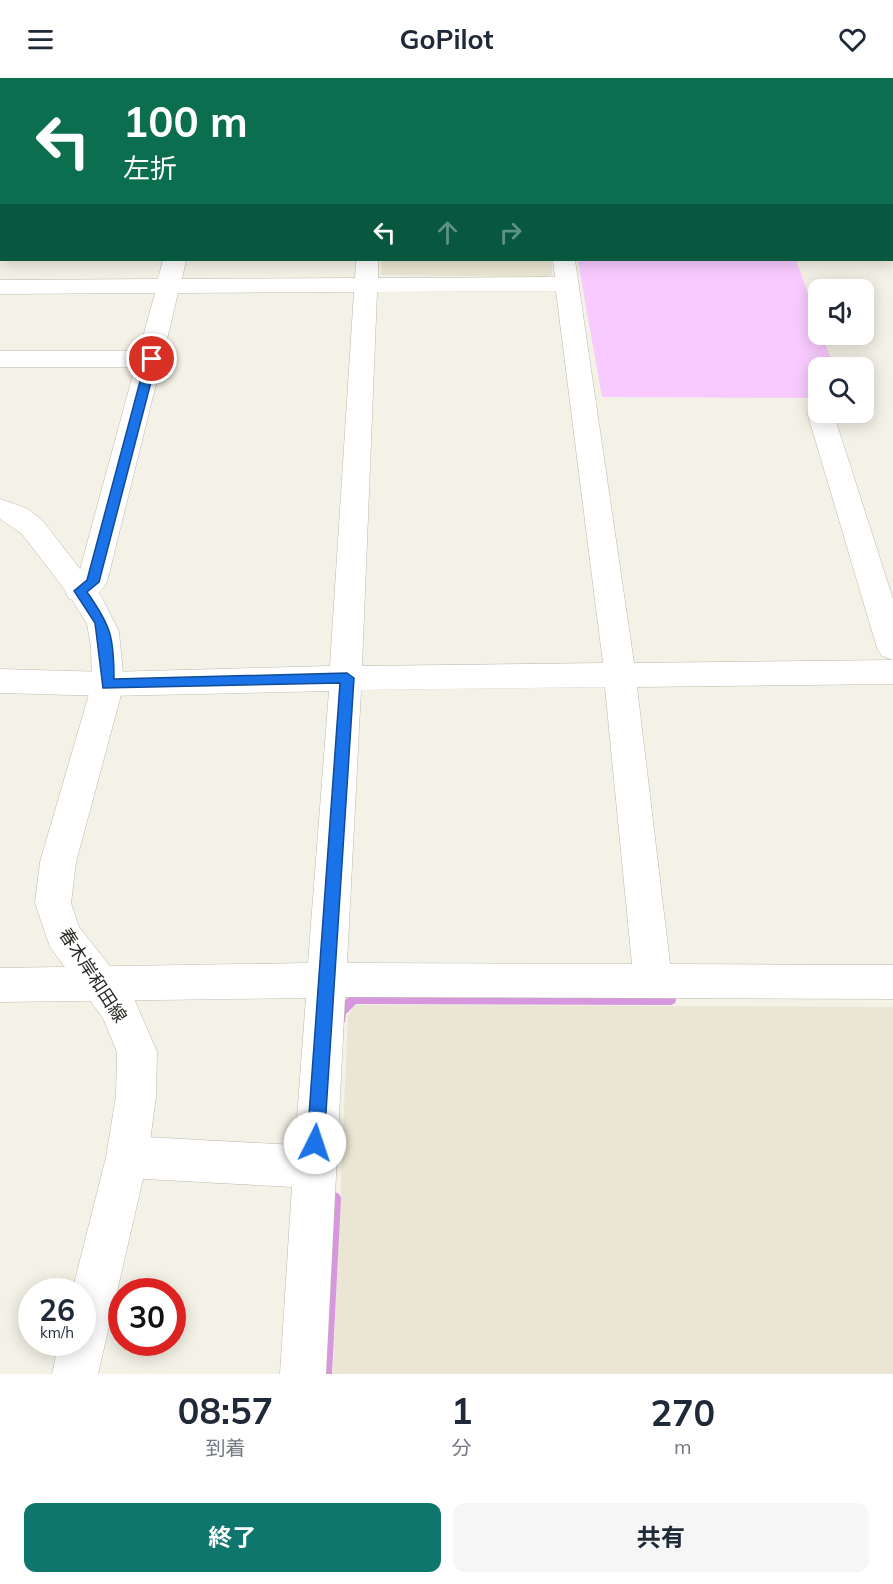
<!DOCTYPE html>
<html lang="ja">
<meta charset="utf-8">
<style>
:root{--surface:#fff;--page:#f6f6f7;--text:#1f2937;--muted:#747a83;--accent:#0f766e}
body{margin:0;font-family:Mulish,"Noto Sans JP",sans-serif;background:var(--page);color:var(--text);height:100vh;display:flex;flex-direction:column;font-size:22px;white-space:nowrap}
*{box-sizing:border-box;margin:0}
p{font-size:20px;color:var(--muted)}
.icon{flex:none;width:33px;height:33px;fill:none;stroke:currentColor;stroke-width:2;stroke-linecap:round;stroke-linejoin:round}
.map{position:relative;height:1296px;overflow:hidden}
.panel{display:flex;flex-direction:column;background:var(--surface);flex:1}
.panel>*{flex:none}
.hud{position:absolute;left:0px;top:0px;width:894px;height:183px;box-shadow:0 3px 15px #0003;background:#0b6e4f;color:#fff;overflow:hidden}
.tools{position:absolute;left:808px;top:201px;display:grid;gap:12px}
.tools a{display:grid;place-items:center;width:66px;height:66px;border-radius:12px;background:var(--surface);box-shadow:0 3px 15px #0003;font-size:30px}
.speed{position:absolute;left:18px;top:1200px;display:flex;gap:12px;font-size:30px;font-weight:700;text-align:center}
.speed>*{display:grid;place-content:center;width:78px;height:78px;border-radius:50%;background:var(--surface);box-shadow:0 3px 15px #0003;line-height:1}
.speed small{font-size:15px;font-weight:400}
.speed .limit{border:9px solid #d22;background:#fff;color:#111}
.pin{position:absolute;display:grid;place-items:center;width:51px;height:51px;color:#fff;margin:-26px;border:3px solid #fff;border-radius:50%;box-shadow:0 2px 6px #0007}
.me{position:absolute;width:66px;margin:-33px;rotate:4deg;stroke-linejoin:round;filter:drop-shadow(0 0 4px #0008)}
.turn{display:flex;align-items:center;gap:21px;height:126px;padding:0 24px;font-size:27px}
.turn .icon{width:78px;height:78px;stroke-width:2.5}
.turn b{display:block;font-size:42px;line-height:51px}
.lanes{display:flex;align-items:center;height:57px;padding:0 24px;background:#0003;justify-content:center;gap:30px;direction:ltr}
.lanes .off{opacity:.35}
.eta{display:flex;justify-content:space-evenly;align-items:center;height:102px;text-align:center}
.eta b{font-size:36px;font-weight:700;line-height:42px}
.action{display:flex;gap:12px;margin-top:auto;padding:12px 24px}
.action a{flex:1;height:69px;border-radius:12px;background:var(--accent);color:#fff;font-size:24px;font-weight:700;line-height:69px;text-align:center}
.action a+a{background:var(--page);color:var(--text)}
header{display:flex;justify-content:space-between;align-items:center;height:78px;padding:0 24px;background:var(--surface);font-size:27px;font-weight:700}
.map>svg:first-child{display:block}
</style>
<header><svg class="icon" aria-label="menu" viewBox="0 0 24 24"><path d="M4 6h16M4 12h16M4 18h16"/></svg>GoPilot<svg class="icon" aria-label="heart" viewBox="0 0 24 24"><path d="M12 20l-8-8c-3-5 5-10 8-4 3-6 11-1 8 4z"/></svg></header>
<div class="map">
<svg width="893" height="1296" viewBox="0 0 893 1296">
<rect width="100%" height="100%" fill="#f4f1e6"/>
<g fill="#eae6d3">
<path d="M382,182h170v15l-9,2 -162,-2z"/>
<path d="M356,927l537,2v367h-560l15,-359z"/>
</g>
<path fill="#f9caff" d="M587,182h209l23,65v9l3,1 12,32 -15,1v30l-217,-1 -24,-135z"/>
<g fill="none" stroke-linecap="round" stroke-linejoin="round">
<g fill="#d697df" fill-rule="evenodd">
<rect x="892" y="112" width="1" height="4"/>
<path d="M354,916l317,1 4,2 1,3 -1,3 -4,2 -315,-1 -10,10 -1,8 -4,2 -4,-2c-4,-13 6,-22 17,-28z"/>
<path d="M335,1114l4,2 2,4 -9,176h-12l9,-176 2,-4z"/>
</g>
<g stroke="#bbb9ad" stroke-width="1">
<g id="minor">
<path d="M40,0h20l-20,2z"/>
<path d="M210,0h20l-20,2z"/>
<rect x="364" y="0" width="20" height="2"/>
<path d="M703,0h20v2h-19z"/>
<path d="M842,0h20v2h-19z"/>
<rect x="892" y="47" width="1" height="12"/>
<rect x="892" y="87" width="1" height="13"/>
<path d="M0,107h2l-2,15z"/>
<path d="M163,182h23l-4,19 173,-1 1,-18h22v18l177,-1 -2,-17h22l59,403 259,-3v24l-256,3 33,277 223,1v34l-548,-2 -19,377h-46l12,-187 -165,-9 -15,-6 -6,-15 6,-15 15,-6 168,9 11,-147 -306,4v-34l308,-5 21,-272 -221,5 -108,-3v-24l108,3 222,-6 24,-374 -176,1 -15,63 2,3 -4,5 -54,218c-9,15 -21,21 -38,17l-4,-8 13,-14 57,-210h-135v-16h139l16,-58 -155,1v-14l158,-1zM556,213l47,372 -241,3 15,-374zM605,609l27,277 -285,-1 14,-273z"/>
<path d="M819,326v8h14l60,187v61l-11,-4 -5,-8 -70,-236 4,-6z"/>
</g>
</g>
<g stroke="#bbb9ad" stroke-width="1">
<path id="major" d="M0,421l26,9 16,12 59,76 18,36 5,52 -48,178 -5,41 8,24 53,67 25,58 -1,44 -8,61 -50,217h-46l7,-32h23v-50h-10l34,-135 10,-61 1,-44 -14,-34 -53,-71 -15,-44 5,-41 52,-178 -1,-38 -4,-22 -18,-29 -47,-61 -22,-15z"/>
</g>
<use href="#minor" fill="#fff" fill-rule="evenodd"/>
<use href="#major" fill="#fff" fill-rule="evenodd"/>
</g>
<path fill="#9c9a90" d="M408,0h259l-43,1v1h-38v-1h-177z"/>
<rect fill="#b5b3a8" stroke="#7f7d76" stroke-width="1.5" x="590" y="0" width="34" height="2"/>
<path fill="#1a73e8" stroke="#114b97" stroke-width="1.5" d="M152,278l5,3 -58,223 -12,10c24,34 27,45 27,87l233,-6 7,5 -30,465 -3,6 -6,3 -6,-3 -2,-6 33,-460 -237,5 -8,-65 -21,-32 13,-11 59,-221z"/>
<g text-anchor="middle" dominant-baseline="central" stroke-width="4.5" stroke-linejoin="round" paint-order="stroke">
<g font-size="18" fill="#282723" stroke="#fff">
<text transform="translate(93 897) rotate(57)">春木岸和田線</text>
</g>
</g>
</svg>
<div class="tools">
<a><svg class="icon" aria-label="sound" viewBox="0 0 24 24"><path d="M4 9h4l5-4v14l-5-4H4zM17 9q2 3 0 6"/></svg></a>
<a><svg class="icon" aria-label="search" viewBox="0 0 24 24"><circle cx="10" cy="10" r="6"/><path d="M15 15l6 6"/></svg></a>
</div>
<div class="speed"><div>26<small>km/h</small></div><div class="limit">30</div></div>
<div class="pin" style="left:152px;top:281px;background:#d93025"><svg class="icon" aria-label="arrive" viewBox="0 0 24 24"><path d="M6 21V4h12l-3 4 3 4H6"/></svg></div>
<svg class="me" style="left:315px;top:1065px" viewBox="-20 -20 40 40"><circle r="19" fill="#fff"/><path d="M0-13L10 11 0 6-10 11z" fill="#1a73e8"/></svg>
<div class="hud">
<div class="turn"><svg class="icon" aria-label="left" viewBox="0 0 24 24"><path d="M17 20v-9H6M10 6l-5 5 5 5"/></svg><div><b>100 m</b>左折</div></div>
<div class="lanes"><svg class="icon" aria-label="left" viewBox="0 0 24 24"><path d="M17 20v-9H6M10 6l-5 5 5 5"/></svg><svg class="icon off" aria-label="ahead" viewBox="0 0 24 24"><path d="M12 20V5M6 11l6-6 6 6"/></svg><svg class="icon off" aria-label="right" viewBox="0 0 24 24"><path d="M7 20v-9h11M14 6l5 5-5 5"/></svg></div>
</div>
</div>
<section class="panel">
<div class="eta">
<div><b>08:57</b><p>到着</p></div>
<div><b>1</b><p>分</p></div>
<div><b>270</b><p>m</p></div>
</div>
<div class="action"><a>終了</a><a>共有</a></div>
</section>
